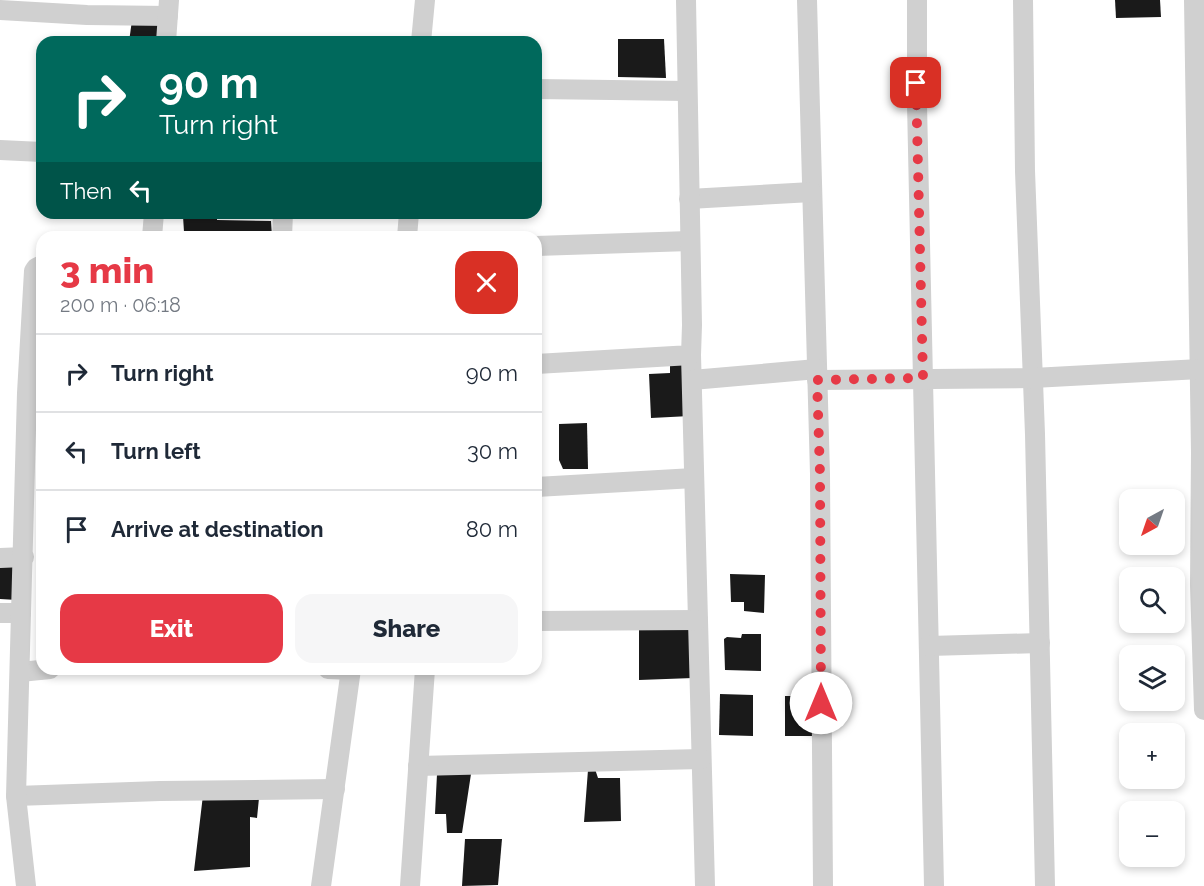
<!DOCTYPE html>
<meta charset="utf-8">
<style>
:root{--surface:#fff;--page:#f6f6f7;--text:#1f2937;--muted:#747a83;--line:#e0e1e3;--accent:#e63946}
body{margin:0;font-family:Raleway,sans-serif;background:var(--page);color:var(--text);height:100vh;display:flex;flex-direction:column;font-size:22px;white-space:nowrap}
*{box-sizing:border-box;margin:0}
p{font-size:20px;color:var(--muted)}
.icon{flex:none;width:33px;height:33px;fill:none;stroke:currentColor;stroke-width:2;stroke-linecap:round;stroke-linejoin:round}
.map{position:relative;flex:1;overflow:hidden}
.sheet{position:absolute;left:36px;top:231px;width:506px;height:444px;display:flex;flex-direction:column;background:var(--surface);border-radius:18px;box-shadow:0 3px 9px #0003}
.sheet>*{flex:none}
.hud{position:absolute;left:36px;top:36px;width:506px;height:183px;border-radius:18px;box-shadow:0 3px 9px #0003;background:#00695c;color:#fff;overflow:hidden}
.needle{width:39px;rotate:220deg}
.tools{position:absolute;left:1119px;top:489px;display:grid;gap:12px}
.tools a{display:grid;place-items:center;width:66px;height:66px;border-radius:12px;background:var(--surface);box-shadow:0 3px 9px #0003;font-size:30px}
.pin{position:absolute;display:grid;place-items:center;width:51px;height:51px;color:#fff;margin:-26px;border-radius:12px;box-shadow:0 3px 9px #0006}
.me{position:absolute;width:66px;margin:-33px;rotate:0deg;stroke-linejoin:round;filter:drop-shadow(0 0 4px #0008)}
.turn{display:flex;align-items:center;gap:21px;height:126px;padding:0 24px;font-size:27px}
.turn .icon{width:78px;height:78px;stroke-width:2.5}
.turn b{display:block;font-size:42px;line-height:51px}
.then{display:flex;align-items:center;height:57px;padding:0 24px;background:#0003;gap:12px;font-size:22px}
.round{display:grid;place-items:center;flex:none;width:63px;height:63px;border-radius:18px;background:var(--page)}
.headline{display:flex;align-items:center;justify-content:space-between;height:102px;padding:0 24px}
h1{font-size:36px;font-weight:800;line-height:45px;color:var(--accent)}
.action{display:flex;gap:12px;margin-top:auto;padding:12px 24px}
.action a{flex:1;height:69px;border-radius:18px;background:var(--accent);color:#fff;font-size:24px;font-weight:800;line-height:69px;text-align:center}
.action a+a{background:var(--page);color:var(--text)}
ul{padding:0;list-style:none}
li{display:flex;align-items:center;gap:18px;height:78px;padding:0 24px;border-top:2px solid var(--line)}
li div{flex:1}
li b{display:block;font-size:22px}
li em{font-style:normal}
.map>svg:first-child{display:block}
</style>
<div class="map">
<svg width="1204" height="886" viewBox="0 0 1204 886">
<rect width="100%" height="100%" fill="#fff"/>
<g fill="#1a1a1a">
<path d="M1115,0h45l1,17 -45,1z"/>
<path d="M165,19l-2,23h-34l3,-22z"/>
<path d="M618,39h46l2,39 -48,-1z"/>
<path d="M172,213h45v7l54,1 1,15 -94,1v-5h6l-1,-16h-10z"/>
<path d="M689,364l1,52 -39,2 -2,-44 21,-1v-8z"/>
<path d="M587,423l1,46h-25l-4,-9v-36z"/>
<path d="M19,562l-2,38 -17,-1v-36z"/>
<path d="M730,574l35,1 -1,38 -20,-2v-9h-13z"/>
<path d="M639,627l53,2 1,49 -54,2z"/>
<path d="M742,634h19v37l-36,-1 -1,-31 3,-2 14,1z"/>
<path d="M720,694l33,1v41l-34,-1z"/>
<rect x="785" y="696" width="30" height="40"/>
<path d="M595,769l3,9h22l1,43 -37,1 4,-52z"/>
<path d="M437,774h34l-9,59h-15l-1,-19h-11z"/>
<path d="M203,795l56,3 -2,20 -7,-1v50l-56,4z"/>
<path d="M465,839h37l-4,46 -36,1z"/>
</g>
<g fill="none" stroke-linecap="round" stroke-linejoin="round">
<g stroke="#d0d0d0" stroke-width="20">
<path d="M807,0l13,474 3,412"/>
<path d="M917,0v104l17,782"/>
<path d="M1023,0l2,171 10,263 10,452"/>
<path d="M1194,0l7,452 -1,133 4,125"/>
<path d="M0,10l87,5 81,1"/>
<path d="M166,42l3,-42"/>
<path d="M421,42l4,-42"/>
<path d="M536,89l151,2"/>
<path d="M0,150l42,2"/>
<path d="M689,199l123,-7"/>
<path d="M152,237l2,-24"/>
<path d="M282,237l1,-24"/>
<path d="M407,237l2,-24"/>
<path d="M536,246l154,-5"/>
<path d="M691,355l14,531"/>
<path d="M536,364l155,-9 1,-30 -6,-325"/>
<path d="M692,380l125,-11"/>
<path d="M817,380l216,-2 167,-9"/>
<path d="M536,487l158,-9"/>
<path d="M0,558l24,-1"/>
<path d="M0,613h21"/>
<path d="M536,621l162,-1"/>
<path d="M929,646l111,-3"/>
<path d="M328,669l23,1"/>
<path d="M20,672l30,-3"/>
<path d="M418,766l283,-7"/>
<path d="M16,796l144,-5 175,-2"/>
<path d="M26,886l-10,-90 11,-403 7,-122 2,-3 6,-3"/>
<path d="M321,886l30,-217"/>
<path d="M410,886l15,-217"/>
</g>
</g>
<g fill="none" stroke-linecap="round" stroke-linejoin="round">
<path stroke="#e63946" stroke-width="10" stroke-dasharray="0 18" d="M821,703l-1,-229 -3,-94 106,-2 -7,-295"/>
</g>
</svg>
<div class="tools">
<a><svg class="needle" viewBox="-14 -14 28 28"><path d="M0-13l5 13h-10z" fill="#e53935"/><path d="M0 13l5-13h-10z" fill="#747a83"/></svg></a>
<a><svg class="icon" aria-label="search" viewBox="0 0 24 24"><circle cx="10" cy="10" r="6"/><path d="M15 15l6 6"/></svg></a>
<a><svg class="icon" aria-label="layers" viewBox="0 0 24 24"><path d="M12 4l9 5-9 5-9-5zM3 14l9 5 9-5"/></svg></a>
<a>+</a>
<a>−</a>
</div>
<div class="pin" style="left:916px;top:83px;background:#d93025"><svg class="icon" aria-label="arrive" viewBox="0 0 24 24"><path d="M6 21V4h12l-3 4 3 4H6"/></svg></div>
<svg class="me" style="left:821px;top:703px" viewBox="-20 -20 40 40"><circle r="19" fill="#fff"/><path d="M0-13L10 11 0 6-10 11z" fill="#e63946"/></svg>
<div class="hud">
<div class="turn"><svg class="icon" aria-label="right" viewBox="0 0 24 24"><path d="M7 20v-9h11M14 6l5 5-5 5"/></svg><div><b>90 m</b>Turn right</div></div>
<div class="then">Then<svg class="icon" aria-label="left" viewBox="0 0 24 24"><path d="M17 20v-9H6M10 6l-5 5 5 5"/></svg></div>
</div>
<section class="sheet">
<div class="headline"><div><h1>3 min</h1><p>200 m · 06:18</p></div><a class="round" style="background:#d93025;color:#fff"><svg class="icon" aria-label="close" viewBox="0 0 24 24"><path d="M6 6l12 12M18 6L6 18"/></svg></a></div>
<ul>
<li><svg class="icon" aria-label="right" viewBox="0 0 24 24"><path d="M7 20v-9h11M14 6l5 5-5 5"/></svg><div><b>Turn right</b></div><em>90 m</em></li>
<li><svg class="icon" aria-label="left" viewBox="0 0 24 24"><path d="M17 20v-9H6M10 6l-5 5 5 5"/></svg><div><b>Turn left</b></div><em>30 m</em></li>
<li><svg class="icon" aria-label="arrive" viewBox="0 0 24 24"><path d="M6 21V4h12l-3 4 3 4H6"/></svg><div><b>Arrive at destination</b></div><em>80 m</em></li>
</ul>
<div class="action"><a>Exit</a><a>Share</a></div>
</section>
</div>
